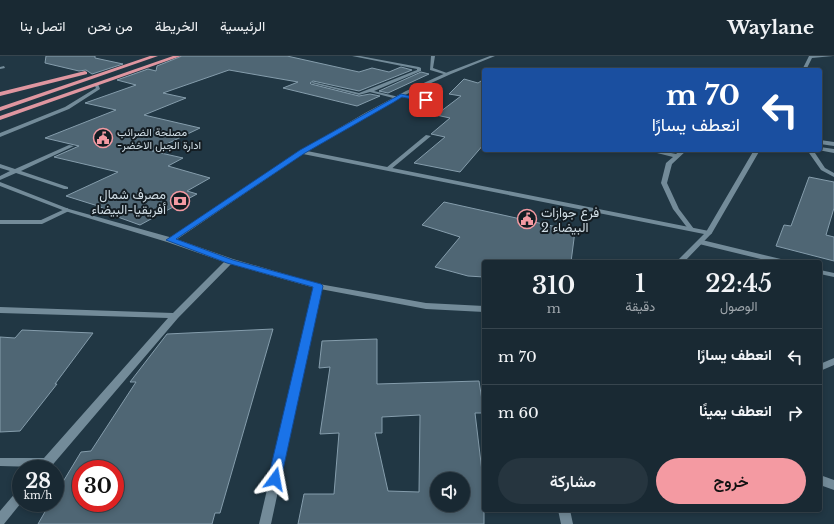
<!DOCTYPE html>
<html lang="ar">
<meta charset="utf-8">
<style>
:root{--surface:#192933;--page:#26353f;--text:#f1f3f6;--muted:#9fa6ac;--line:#37454e;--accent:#f49aa2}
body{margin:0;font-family:"Libre Baskerville",Vazirmatn,serif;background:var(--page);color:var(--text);direction:rtl;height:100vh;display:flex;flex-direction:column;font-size:15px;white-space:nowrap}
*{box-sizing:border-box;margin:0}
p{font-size:13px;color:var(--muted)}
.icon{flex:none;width:22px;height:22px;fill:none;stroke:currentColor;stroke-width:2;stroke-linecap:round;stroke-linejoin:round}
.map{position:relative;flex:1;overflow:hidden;direction:ltr}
.side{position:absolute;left:482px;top:204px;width:340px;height:252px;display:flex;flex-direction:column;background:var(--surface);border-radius:4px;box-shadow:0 2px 6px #0003,0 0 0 1px var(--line);direction:rtl}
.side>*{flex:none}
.banner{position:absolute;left:482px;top:12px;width:340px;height:84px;border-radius:4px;box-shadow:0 2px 6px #0003,0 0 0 1px var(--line);direction:rtl;background:#1a4fa0;color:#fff;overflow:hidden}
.buttons{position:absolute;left:430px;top:416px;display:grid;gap:8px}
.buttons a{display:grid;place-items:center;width:40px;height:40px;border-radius:50%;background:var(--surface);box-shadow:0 2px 6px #0003,0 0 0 1px var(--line);font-size:20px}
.speed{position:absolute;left:12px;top:404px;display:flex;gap:8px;font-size:20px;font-weight:700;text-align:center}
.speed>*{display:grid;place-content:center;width:52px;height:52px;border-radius:50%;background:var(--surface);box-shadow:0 2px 6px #0003,0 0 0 1px var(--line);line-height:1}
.speed small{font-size:10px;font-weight:400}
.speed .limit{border:6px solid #d22;background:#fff;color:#111}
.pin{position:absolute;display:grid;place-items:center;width:34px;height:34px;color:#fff;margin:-17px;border-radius:8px;box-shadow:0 2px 6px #0006}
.me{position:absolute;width:44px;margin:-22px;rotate:13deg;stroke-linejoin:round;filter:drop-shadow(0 0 3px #0008)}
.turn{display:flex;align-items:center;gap:14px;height:84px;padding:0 16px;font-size:18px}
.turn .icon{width:52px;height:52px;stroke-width:2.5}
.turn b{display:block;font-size:28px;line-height:34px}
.eta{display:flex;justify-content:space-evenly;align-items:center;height:68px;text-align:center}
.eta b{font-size:24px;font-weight:600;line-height:28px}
.primary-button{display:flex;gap:8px;margin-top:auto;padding:8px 16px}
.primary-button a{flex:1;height:46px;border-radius:24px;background:var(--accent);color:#111;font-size:16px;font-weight:600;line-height:46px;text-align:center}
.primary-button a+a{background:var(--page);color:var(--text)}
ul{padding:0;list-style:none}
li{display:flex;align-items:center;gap:12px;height:56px;padding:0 16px;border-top:1px solid var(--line)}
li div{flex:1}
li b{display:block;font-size:15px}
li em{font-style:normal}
header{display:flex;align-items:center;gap:24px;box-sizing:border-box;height:56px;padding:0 20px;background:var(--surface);border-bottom:1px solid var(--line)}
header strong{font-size:19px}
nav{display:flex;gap:22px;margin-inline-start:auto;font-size:14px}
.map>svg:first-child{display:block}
</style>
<header>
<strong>Waylane</strong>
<nav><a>الرئيسية</a><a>الخريطة</a><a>من نحن</a><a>اتصل بنا</a></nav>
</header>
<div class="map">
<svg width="834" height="468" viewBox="0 0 834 468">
<rect width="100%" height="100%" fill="#213744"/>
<g fill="#4f6674" stroke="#859dac" fill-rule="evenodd">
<path d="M46,0h49v2l28,6 -31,10 -6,-4 -7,1 -34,-8z"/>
<path d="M182,0h105l72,16 13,-4 17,4 12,-5 11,3 -53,21 -46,-10 -3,2 1,1 48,12 11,-2 10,2 -23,10 -74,-18 15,-6 -69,-12 -66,23 23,5 -42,17 56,13 -48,23 31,7 -15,8 42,12 -23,13 10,3 -57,31 -39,-14 4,-2 -7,-3 -32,-10 52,-24 -64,-15 25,-11 -34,-8 71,-28 -31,-7 51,-18 -19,-5 31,-11 8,2 1,-5z"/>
<path d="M421,16l8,2 -41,19 -9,-2z"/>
<path d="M464,23l14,4 6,-4v65l-24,28 -46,-9 31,-26 -14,-3 19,-16 -14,-3 25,-19 -12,-2z"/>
<path d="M809,121l25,5v26l-8,27 8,2v24l-58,-15 8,-21 7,1z"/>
<path d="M444,146l131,29 -4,31h-87v15l-16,-1 -33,-9 25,-30 -38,-12z"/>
<path d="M273,273l-53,184h-5l-3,11h-174l12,-21h5v-8l26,-43 10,-1 45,-69h-6l37,-48zM81,413h34v34h-34z"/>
<path d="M22,274l71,3 -38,51h2l-37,47 -20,1v-95l15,1z"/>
<path d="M377,283v45l102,-3 5,32h-9l9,75v36h-186l6,-30h30l5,-61 -19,1 10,-67 -11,1 3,-27zM420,359l-1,77 -31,-1 -13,-58h7v-16zM437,423h26v26h-26z"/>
</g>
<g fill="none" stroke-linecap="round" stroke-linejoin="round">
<g fill="#738b99" fill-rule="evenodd">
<path d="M352,0h8l59,11 2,1v3l-47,20 25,6v2h-2l-27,-7 -11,3 -48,-12 2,-1 46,11 58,-23v-1z"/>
<path d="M431,0h4l-2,12 14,5v2l-17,-5z"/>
<path d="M718,13h13l2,1h-17z"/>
<path d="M94,28h4l2,5 -31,20 -69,28v-4l65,-26 31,-19z"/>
<path d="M399,39l27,4 2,1 -2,1 -25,-4h-2z"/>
<path d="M426,79l5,1 -41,34h-4v-2z"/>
<path d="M69,89l5,1 -53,25 47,16v2h-4l-48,-16 -16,7v-4l10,-5 -10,-3v-4l15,5z"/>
<path d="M645,94h11l20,4 5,-4h6l-15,14 -5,19 12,26 15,20 -1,1h-4l-16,-21 -12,-26 5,-20 7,-6z"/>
</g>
<g fill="#738b99" fill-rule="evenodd">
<path d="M490,0h5l-44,18 -42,19 -41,22 -61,36 402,80 3,2 -1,1 -2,1 -406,-81 -130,88h-3l-4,-2 134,-89 65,-38 41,-22 42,-19z"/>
<path d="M809,0h24l-21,2 -6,12h-4z"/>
<path d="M4,10l1,2 -5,1v-2z"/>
<path d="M807,94h6l12,18 9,5v4l-13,-7z"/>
<path d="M67,152l3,2 -1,1 -27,13h-42v-4h41z"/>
<path d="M699,184h3l83,20 1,2h-13l-74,-18 -1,-2z"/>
<path d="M227,203h6l1,2 -56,57 -129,151h-13l1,-2 -37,-1v-8h44l124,-140 -168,-5v-6l173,6z"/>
<path d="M820,214l14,3v4l-14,-3z"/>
<path d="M315,228h6l1,2 -51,238h-12z"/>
<path d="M834,302v7l-14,6v-7z"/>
<path d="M820,419l14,5v10l-14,-5z"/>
<path d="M21,433v14l-17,21h-4v-13l17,-20z"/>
<path d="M558,454h12l3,14h-12z"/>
</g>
<g fill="#738b99" fill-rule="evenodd">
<path d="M820,84l14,2v4l-14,-2z"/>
<path d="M820,91l14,2v4l-16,-3h2z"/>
<path d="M754,94h6l-48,83 -28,29h-8l30,-30z"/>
<path d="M0,126l69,27 104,29 60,21 86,25 107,19 58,3v6l-58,-3 -111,-21 -88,-25 -60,-21 -102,-31 -65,-25z"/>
</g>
<g fill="#df96a0" fill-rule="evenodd">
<path d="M150,0h8l-158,55v-4z"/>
<path d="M173,0h8l-181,64v-4z"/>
<path d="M85,15l2,1v2l-87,22v-4z"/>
</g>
</g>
<path fill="#1a73e8" stroke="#114b97" d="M401,38l28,6 -3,2 -24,-5 -8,5 -89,51 -129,86 57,21 88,24 2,2 -42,193 -2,4 -4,2 -5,-2 -2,-4 45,-192 -86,-24 -61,-23 134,-90z"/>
<defs>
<g id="civic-ring" transform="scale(1)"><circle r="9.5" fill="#141d23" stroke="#f49aa2" stroke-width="1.5"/><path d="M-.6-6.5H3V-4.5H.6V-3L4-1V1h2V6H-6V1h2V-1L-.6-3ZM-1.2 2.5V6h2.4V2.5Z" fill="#f49aa2"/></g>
<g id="bank-ring" transform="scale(1)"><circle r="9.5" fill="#141d23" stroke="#f49aa2" stroke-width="1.5"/><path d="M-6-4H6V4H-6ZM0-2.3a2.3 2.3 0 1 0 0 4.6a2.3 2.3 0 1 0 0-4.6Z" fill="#f49aa2"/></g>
</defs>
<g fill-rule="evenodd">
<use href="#civic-ring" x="103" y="82"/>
<use href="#bank-ring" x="180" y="145"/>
<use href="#civic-ring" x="527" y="163"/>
</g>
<g text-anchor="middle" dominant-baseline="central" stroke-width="4" stroke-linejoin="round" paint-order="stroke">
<g font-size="11" fill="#d1dee6" stroke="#141d23" text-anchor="start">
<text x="117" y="76">مصلحة الضرائب<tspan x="117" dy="13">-ادارة الجبل الاخضر</tspan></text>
</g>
<g font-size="13" fill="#d1dee6" stroke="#141d23" text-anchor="end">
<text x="166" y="138">مصرف شمال<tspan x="166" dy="15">أفريقيا-البيضاء</tspan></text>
<text x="541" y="156" text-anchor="start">فرع جوازات<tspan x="541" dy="15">البيضاء 2</tspan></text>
</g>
</g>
</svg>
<div class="buttons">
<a><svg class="icon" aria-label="sound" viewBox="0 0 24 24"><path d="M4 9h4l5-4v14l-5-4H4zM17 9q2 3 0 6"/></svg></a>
</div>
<div class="speed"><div>28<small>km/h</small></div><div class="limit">30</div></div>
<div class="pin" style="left:426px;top:44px;background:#d93025"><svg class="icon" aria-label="arrive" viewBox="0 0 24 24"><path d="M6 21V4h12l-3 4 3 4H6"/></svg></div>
<svg class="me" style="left:275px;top:423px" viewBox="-20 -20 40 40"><path d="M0-17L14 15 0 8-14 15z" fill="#1a73e8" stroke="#fff" stroke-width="4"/></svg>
<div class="banner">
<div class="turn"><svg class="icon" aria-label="left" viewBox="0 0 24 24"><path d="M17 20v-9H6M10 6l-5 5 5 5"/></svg><div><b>70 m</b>انعطف يسارًا</div></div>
</div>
<section class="side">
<div class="eta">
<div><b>22:45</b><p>الوصول</p></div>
<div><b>1</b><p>دقيقة</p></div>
<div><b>310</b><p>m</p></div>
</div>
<ul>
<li><svg class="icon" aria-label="left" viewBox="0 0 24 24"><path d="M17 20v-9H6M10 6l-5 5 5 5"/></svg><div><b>انعطف يسارًا</b></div><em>70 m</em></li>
<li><svg class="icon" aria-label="right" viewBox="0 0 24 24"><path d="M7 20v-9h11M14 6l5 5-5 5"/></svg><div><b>انعطف يمينًا</b></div><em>60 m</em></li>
</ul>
<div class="primary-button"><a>خروج</a><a>مشاركة</a></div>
</section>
</div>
